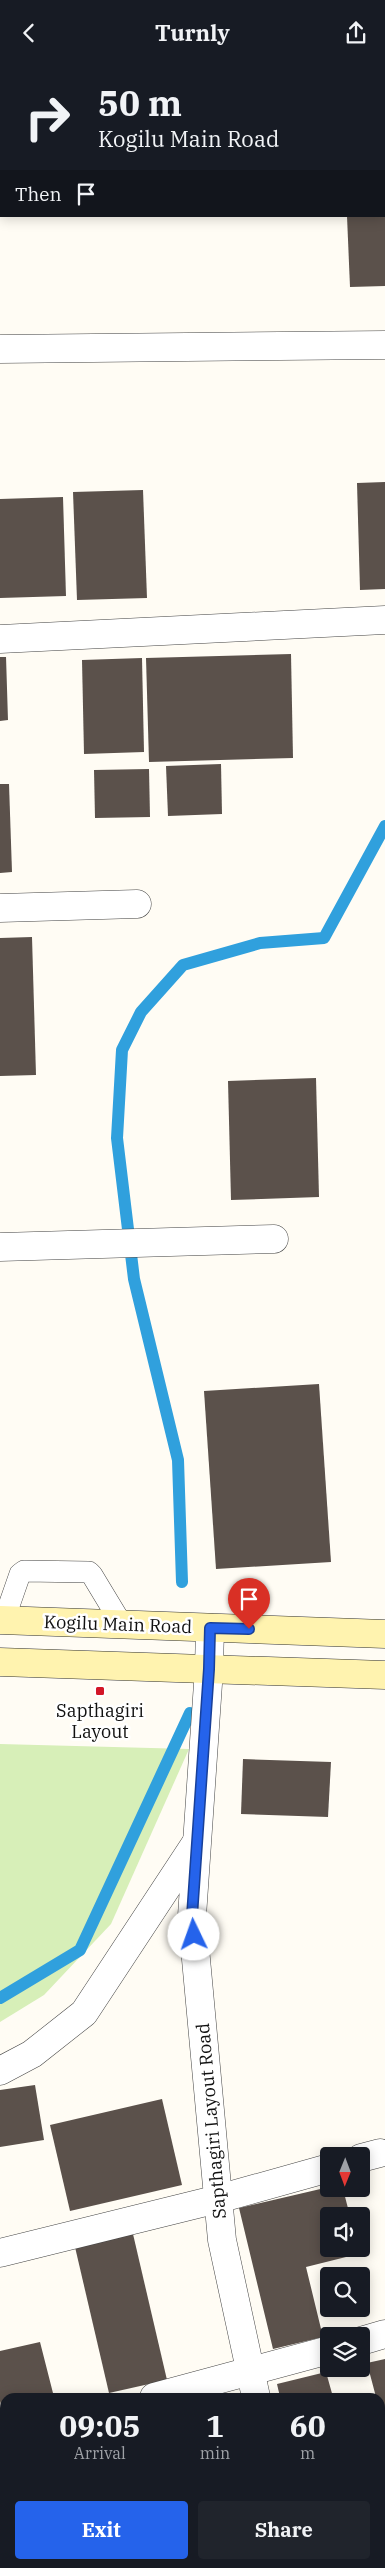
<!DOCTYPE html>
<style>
:root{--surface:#171b24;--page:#20242c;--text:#f1f3f6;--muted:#9ea1a6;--accent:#2563eb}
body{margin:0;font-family:"IBM Plex Serif",serif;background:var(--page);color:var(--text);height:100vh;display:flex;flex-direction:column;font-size:19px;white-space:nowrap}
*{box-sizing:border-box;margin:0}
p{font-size:16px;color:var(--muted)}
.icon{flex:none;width:28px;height:28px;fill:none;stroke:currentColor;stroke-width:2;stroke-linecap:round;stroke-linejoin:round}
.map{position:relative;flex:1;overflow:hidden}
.details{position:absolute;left:0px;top:2328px;width:385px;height:176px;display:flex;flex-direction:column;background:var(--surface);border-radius:15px 15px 0 0;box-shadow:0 2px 12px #0003}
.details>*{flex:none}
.hud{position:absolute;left:0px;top:0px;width:385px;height:152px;box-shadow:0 2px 12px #0003;background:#171b24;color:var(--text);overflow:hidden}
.needle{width:32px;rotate:181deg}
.buttons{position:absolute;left:320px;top:2082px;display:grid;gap:10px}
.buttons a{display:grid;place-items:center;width:50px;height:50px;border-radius:5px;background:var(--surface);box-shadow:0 2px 12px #0003;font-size:25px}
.pin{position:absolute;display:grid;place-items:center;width:42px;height:42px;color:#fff;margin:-51px -21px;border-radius:50% 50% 50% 0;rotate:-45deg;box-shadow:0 0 5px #0007}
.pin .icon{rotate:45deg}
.me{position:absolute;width:55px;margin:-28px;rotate:357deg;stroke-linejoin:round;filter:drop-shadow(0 0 4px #0008)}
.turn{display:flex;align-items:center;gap:18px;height:105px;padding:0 15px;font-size:22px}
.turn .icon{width:65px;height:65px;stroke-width:2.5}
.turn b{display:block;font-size:35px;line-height:42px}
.then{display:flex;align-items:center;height:48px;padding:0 15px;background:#0003;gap:10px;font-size:19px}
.eta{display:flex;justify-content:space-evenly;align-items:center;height:85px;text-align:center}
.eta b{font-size:30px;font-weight:700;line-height:35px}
.button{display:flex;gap:10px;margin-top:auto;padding:10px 15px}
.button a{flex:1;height:58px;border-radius:5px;background:var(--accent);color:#fff;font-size:20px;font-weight:700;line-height:58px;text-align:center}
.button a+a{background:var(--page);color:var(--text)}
header{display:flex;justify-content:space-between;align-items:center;height:65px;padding:0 15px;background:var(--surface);font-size:22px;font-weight:700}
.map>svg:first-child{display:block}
</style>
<header><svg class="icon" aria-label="back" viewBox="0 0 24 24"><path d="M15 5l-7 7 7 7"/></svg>Turnly<svg class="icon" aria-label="share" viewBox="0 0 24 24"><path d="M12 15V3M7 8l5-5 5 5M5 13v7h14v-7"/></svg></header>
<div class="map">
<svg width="385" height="2503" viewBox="0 0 385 2503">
<rect width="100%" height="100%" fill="#fffcf4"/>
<path fill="#d7efb8" d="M0,1679l189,5 -78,175 -67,71 -44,27z"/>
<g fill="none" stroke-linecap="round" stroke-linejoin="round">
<g stroke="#30a0dd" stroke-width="12">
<path d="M182,1517l-4,-122 -44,-181 -17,-141 5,-88 19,-38 42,-47 77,-22 64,-5 61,-112"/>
<path d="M0,1933l80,-48 110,-237"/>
</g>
</g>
<g fill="#5b514b">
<path d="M347,151h38v70l-35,1z"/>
<path d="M385,417v107l-25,1 -3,-107z"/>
<path d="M143,425l4,108 -70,2 -4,-108z"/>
<path d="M63,432l3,99 -66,2v-99z"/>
<path d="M291,589l2,104 -144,4 -3,-104z"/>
<path d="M0,592h6l2,63 -8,1z"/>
<path d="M142,593l2,94 -60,2 -2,-94z"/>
<path d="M221,699l1,50 -54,2 -2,-50z"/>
<path d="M149,704l1,48 -55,1 -1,-48z"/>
<path d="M0,719h9l3,88 -12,1z"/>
<path d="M32,872l4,138 -36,1v-138z"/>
<path d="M316,1013l3,119 -88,3 -3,-119z"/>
<path d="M319,1319l12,178 -115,7 -12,-178z"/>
<path d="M243,1694l88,3 -3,55 -87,-3z"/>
<path d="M35,2020l9,55 -44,7v-57z"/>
<path d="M162,2034l20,86 -112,26 -20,-86z"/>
<path d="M329,2122l14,2 7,27h-21v33h28l1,5 -52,13 17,70 -50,12 -34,-141z"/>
<path d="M133,2169l34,146 -58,13 -34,-146z"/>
<path d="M40,2277l14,55h-49l-1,22 -4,-18v-50z"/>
<path d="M385,2294v74h-1l-4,-18v-18h-4l-9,-34z"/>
<path d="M326,2307l7,25h-53l-3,-13z"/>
<path d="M385,2379v67l-5,1v-66z"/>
<path d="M93,2499h53l1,4h-53z"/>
</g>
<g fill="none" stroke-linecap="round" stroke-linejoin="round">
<g stroke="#444" stroke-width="22">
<path id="lane" d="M4,1555l16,-46 4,-3 65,1 3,3 29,48"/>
</g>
<g stroke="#444" stroke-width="29">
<g id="street">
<path d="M312,1l73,-1"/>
<path d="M0,7h1"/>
<path d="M0,284l385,-4"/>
<path d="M0,574l385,-19"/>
<path d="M0,843l137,-4"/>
<path d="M0,1182l274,-8"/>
<path d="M210,1563l-1,41 -17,247 30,324 34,157"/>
<path d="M0,2006l32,-17 52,-41 112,-170"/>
<path d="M361,2093l19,-5"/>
<path d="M0,2188l218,-54 111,-31"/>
<path d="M361,2276l24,-7"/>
<path d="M154,2332l175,-47"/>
<path d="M0,2375l5,-1"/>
<path d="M380,2465l5,-1"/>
<path d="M292,2499l1,4"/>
<path d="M227,2503l17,-4"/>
</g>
</g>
<g stroke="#333" stroke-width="29">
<g id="secondary">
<path d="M0,1555l385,14"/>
<path d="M0,1597l385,13"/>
</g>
</g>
<use href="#lane" stroke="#fff" stroke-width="21"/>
<use href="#street" stroke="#fff" stroke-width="28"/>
<use href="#secondary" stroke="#fff3af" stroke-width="28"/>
</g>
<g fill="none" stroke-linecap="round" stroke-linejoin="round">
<g stroke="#184099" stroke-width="12">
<path id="route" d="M194,1870l-2,-19 17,-247 1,-41 39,1"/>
</g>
<use href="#route" stroke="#2563eb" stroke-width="9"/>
</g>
<rect fill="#d31627" stroke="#fff" stroke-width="2" x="95" y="1621" width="10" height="10" rx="2.5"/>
<g text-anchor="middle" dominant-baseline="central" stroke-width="5" stroke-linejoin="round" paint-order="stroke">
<g font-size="18" fill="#111" stroke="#fff">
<text transform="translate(118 1559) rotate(2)">Kogilu Main Road</text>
<text transform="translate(211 2056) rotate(-95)">Sapthagiri Layout Road</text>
</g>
<g font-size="18" fill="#111" stroke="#fff">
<text x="100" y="1645">Sapthagiri<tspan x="100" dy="21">Layout</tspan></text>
</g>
</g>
</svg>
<div class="buttons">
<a><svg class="needle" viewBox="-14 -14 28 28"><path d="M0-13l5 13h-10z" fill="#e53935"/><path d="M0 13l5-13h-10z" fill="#9ea1a6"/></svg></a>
<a><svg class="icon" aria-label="sound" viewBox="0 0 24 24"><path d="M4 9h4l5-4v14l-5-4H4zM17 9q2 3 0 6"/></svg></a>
<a><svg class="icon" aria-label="search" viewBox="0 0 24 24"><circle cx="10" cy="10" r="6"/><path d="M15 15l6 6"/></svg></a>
<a><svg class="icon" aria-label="layers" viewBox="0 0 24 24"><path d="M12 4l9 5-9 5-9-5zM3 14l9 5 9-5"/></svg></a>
</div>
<div class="pin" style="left:249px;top:1564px;background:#d93025"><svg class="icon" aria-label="arrive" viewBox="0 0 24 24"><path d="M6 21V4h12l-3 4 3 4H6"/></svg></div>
<svg class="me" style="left:194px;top:1870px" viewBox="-20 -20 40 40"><circle r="19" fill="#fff"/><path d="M0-13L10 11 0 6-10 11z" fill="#2563eb"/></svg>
<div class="hud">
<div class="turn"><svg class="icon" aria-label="right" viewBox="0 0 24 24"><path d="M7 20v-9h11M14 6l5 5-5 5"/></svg><div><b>50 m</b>Kogilu Main Road</div></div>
<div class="then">Then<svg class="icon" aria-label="arrive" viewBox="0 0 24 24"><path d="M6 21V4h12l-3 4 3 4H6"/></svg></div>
</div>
<section class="details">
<div class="eta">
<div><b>09:05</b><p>Arrival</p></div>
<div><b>1</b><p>min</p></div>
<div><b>60</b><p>m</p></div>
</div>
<div class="button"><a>Exit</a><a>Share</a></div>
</section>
</div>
